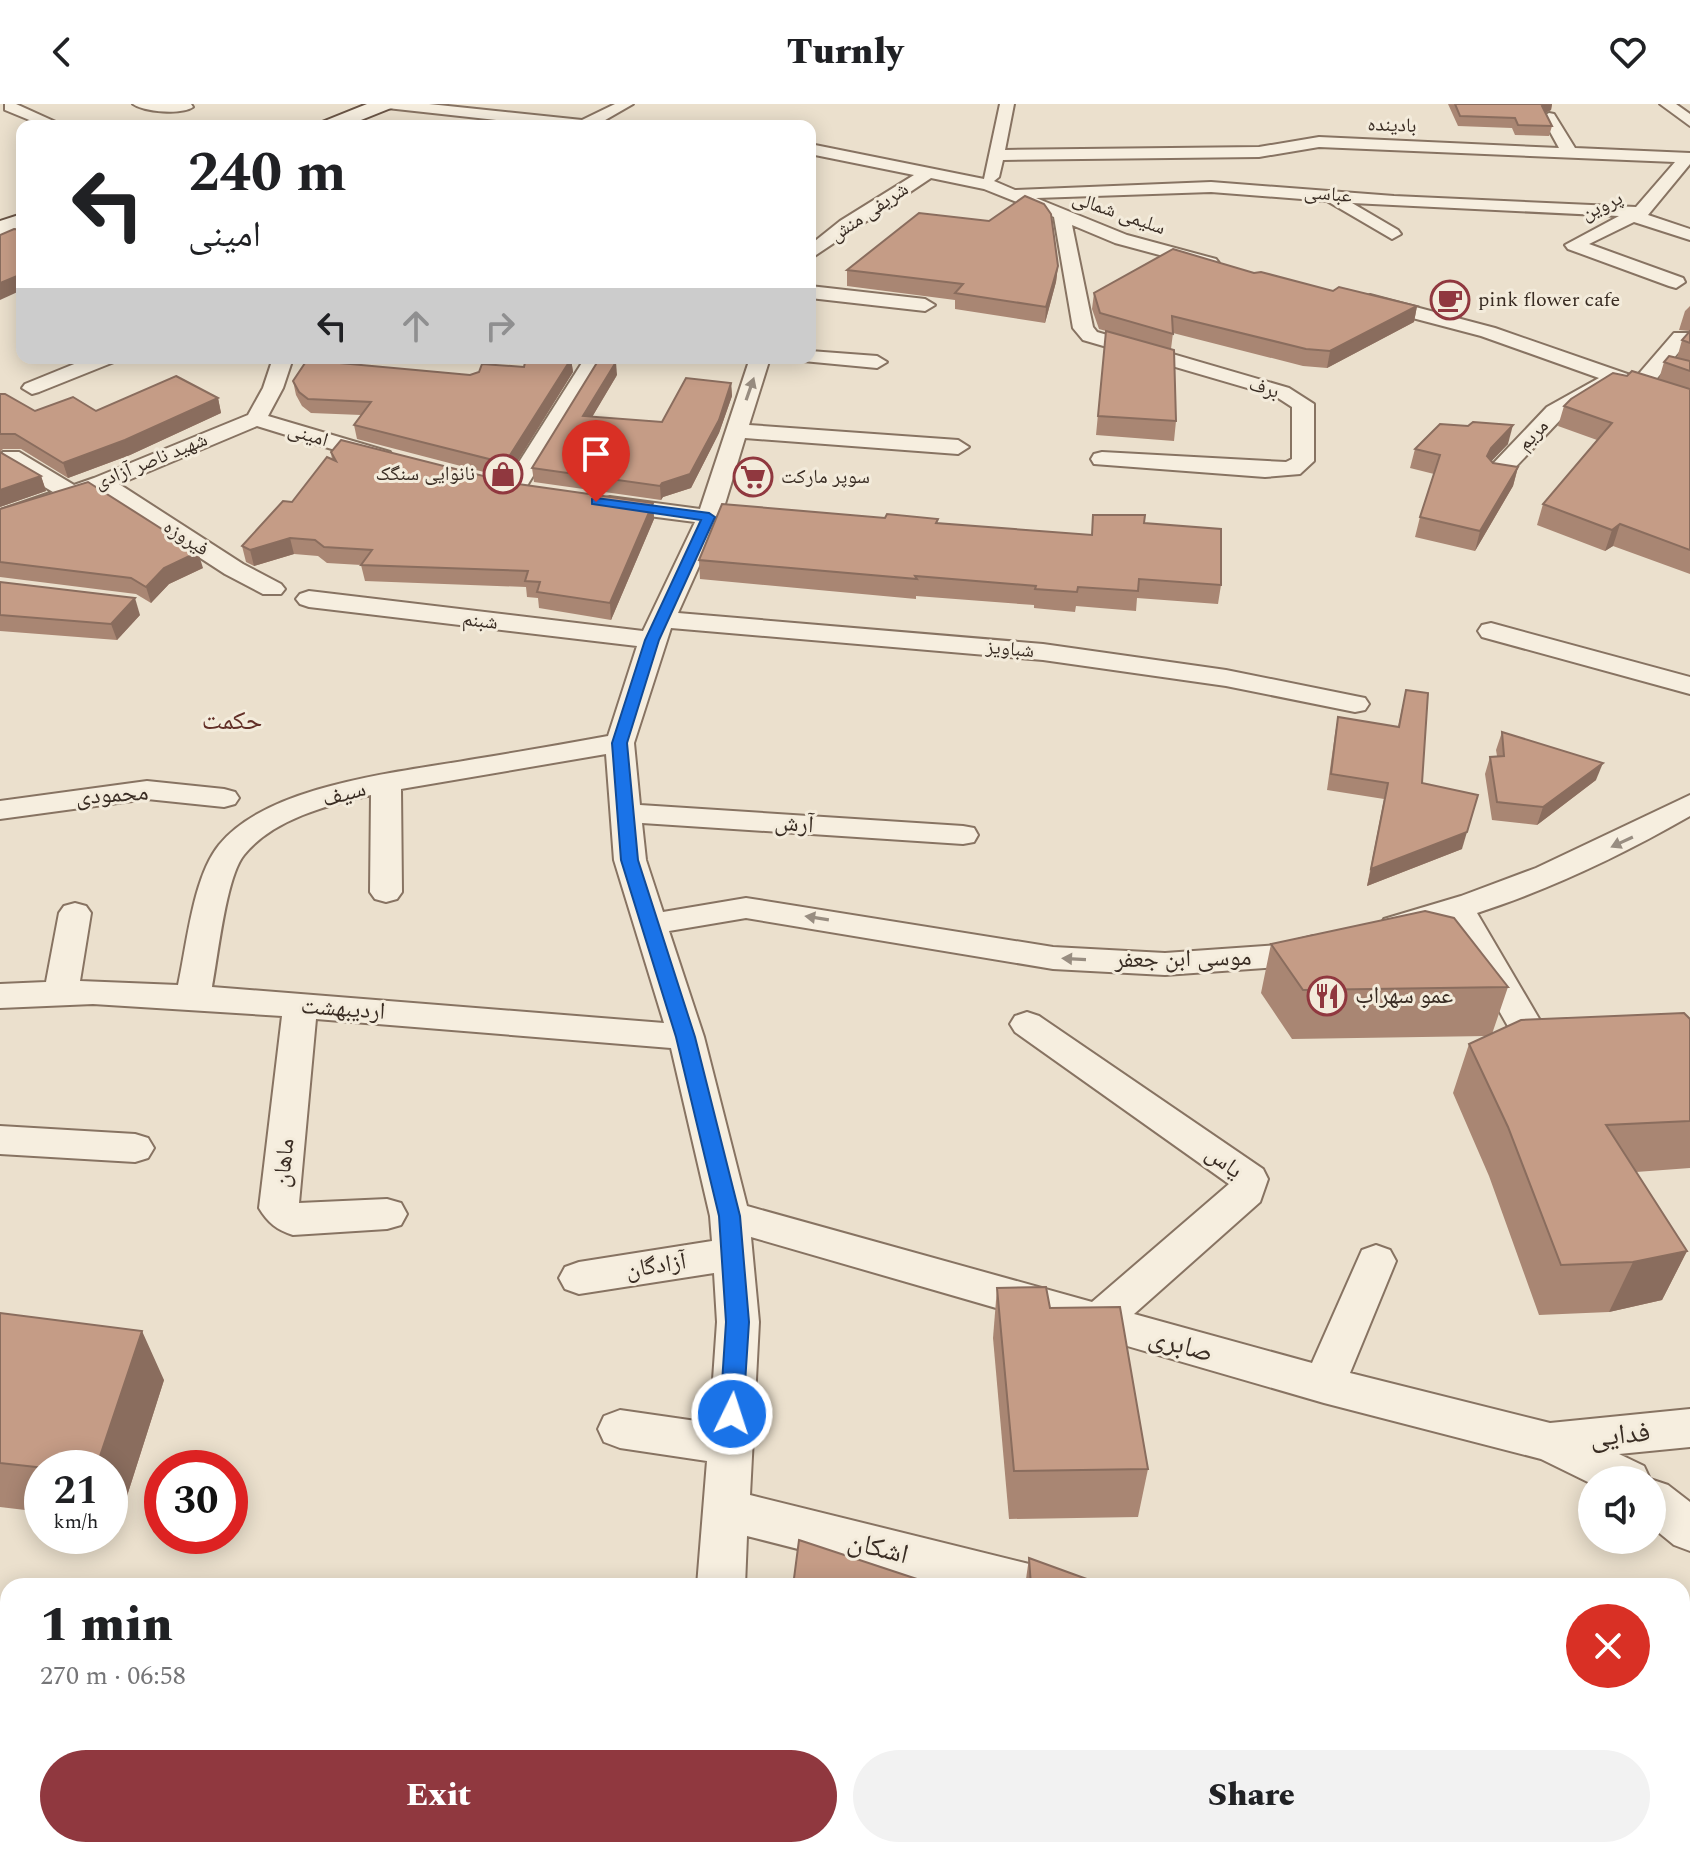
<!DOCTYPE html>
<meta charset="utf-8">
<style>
:root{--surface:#fff;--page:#f2f2f2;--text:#202124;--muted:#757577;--accent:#90383f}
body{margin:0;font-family:Spectral,"Noto Naskh Arabic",serif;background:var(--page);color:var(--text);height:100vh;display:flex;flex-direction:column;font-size:30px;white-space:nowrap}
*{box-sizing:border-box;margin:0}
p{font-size:26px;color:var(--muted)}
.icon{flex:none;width:44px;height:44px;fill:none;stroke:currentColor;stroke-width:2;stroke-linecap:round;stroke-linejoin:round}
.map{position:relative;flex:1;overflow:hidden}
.sheet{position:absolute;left:0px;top:1474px;width:1690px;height:280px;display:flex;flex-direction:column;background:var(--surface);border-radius:24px 24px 0 0;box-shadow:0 4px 20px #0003}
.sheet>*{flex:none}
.hud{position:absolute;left:16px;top:16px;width:800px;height:244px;border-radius:16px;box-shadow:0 4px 20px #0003;background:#fff;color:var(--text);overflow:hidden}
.fabs{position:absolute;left:1578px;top:1362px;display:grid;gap:16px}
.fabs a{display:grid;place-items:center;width:88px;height:88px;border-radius:50%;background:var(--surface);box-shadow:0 4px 20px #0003;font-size:40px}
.speed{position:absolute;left:24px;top:1346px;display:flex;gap:16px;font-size:40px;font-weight:700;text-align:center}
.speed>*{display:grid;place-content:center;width:104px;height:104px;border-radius:50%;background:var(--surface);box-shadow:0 4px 20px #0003;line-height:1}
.speed small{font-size:20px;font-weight:400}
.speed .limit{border:12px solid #d22;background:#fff;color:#111}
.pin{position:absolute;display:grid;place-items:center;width:68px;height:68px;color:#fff;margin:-82px -34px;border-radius:50% 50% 50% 0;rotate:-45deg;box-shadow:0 0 8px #0007}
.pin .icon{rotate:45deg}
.me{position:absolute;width:88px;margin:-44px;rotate:4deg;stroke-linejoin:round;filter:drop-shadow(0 0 6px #0008)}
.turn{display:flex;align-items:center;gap:28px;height:168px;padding:0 40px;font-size:36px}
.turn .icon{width:104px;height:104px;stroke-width:2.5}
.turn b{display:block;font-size:56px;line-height:68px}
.lanes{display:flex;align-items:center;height:76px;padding:0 40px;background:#0003;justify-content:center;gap:40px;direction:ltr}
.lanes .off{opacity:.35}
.round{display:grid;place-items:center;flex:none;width:84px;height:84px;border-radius:42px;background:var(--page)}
.overview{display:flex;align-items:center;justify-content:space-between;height:136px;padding:0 40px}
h1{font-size:48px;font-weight:800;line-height:60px}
.cta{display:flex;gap:16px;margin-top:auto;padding:16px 40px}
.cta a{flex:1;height:92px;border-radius:48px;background:var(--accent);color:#fff;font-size:32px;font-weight:800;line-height:92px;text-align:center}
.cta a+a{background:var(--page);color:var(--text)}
header{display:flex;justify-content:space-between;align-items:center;height:104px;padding:0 40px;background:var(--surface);font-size:36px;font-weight:800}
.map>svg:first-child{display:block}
</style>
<header><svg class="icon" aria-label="back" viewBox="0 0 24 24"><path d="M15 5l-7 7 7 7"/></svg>Turnly<svg class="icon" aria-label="heart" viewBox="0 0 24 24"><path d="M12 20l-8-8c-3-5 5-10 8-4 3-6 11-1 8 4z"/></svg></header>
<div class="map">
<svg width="1690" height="1754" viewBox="0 0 1690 1754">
<rect width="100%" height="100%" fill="#ebe0cd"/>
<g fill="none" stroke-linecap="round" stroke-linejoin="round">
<g stroke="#877362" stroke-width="4">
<g id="street">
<path d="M5,0h11l42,19 -3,3h-11l-39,-16z"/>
<path d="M133,0h58l2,3c-11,8 -49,5 -60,-3z"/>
<path d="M380,0h49l153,16 33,-16h18l-33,19 3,3h-51l-165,-18z"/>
<path d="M1000,0h14l-9,46 254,-3 60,-10 240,11 -17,-31 7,-4 5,1 21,34 115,5v11l-42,51 42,14v11l-56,-18 -45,22 94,34 2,4 -9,6 -7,-2 -101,-37 -3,-4 54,-29 -267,-13 46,27 3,4 -9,5 -65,-38 -116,-9 -175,6 91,37 89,24 3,4 -3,4h-12l-89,-24 -43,-18 21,102 4,5 192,56 25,16v57l-14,13 -35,3 -171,-13 -3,-5 3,-5 8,-2 184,10 6,-3v-52l-17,-11 -192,-56 -10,-12 -19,-111 -70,-28 -53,-11 -121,81v-14l30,-24 74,-46 -104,-21v-10l174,35zM1319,43l356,15 -39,45 -242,-11 -183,-14 -196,8 -21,-9 5,-4 4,-17 256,-3z"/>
<path d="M1660,0h16l14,10v12z"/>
<path d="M810,182l115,13 10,6 -10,6 -115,-13z"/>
<path d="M1370,191l125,33 141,49 38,-44h14v8l-35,42 37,13v13l-77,-26 -50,34 -59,62h-16l-3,-5 3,-5 59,-62 52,-29 -118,-42 -118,-31 -3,-4z"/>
<path d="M810,247l67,5 10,6 -10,6 -74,-7 -2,-3h9z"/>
<path d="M89,254h28l-3,4 -75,30 -7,2 -10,-6 3,-4z"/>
<path d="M273,254h20l-10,30 -15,28 122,36 3,5 -3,5h-16l-117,-36 -138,58 124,80 38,20 4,5 -4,5h-18l-38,-20 -126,-82 -99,33v-15l53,-18 -50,-30 -3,-5 3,-5h16l55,33 20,-7 154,-63 15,-27z"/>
<path d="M585,254h20l-83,136h-16l-4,-5z"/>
<path d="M750,254h20l-21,67 209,15 11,7 -11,7 -213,-16 -24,79 -43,96 365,31 183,26 129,26 10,2 4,6 -4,6 -10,2 -129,-26 -183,-26 -372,-32 -37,115 6,62 323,21 11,2 4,7 -4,7 -11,2 -321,-21 4,37 17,52 83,-14 307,49 112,6 113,-8 36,-9 12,3 5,8 -5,8 -48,12 -113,8 -112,-6 -307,-51 -77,13 35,106 43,169 345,96 137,-118 -214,-152 -5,-8 5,-8 12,-4 12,4 224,153 5,10 -8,23 -126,112 178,49 50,-113 14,-5 14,5 6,11 -46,112 200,50 140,-14v38l-71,7 25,12 6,13 18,6 22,17v49l-16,-6 -22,-18v-47h-60v4l-51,-25 -217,-56 -573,-166 8,85 -9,173 279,69 17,6 7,16h-110l-196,-50 -2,50h-48l10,-125 -87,-13 -16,-6 -6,-13 6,-13 16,-6 90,13 7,-101 -3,-49 -135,21 -14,-5 -6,-11 6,-11 14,-5 133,-21 -2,-25 -39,-168 -355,-29 -17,184 88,-4 14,4 6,11 -6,11 -14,4 -94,6c-16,-5 -25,-12 -34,-27l23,-192 -189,-12 -93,4v-24l46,-2 13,-69 5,-7 11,-3 11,3 5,7 -11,68 98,4c9,-41 15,-108 41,-140 49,-61 183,-73 256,-86 44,-7 89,-15 133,-23l29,-90 -328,-39 -9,-3 -4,-5 4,-5 9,-3 334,40 52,-109 -85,-11 -8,-2 -4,-5 4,-5 8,-2 90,12zM606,650l8,106 50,163 -452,-36c6,-31 14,-110 32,-132 29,-36 84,-50 127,-60l-1,97 5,7 11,3 11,-3 5,-7 -1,-103z"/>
<path d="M1491,519l199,54v17l-208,-57 -4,-6 4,-6z"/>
<path d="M147,677l77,8 11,3 4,6 -4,6 -11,3 -77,-8 -147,20v-18z"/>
<path d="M1690,691v21c-68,39 -139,73 -213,97l81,138 -5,9 -13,3 -13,-3 -78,-138 -53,15 -12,-4 -4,-7 4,-7 77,-23 75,-28z"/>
<path d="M0,1022l135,8 13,4 6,10 -6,10 -13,4 -135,-8z"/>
<path d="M667,1746h54l-2,8h-54z"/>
</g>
</g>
<g stroke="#695445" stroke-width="4">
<g id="secondary">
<path d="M367,0h27l-3,4 -45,18h-27l3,-4z"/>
<path d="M22,110v14l-22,7v-14z"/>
</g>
</g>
<use href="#street" fill="#f6eedf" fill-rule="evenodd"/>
<use href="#secondary" fill="#f6eedf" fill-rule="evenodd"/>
</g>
<g fill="#a98673">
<path d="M1448,0h104l-1,6 -6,3 7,13 -3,10 -34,-1 -3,-7 -54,-2z"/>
<path d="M1058,162l-2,16 -11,41 -90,-14v-9l-108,-14v-16z"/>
<path d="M1254,169l79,18 84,15 -3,16 -87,46 -24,-2 -130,-33 -2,16 5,72 -2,20 -78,-6 10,-104 -7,-2 -7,-20 2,-16z"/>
<path d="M1690,202v268l-77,-28 -8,5 -68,-26 6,-21 54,-64 -39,-14 6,-20 63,-30 32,3 5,-17 13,-4 5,-18 8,-9 -11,-1 6,-19z"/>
<path d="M571,255l2,13 -66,106 -150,-39 -3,-14 7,-10 -50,-2 -9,-7 -6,-11 -3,-14 177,-6z"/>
<path d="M617,271l-25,42 70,5 69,-39 1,13 -13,37 -28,55 -28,9 -2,3 -127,-18 -2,-14z"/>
<path d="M0,290l35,17h61l122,-13 3,15 -91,42 -62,23 -47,-29h-18l-3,3 41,24 5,15 -46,16z"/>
<path d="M1508,340l-17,17 2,2 25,4 -5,19 -38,65 -60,-14 5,-20 14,-43 -24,-6 5,-19z"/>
<path d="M331,348l180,31 142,20 1,16 -43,101 -72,-12 -1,-10 -11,-1 -1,-10 -161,-6 -4,-16 -34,-2 -9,-7 -24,-2 -40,12 -8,-4 -4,-16 50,-44 40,-42z"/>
<path d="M0,405l203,59 -34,16 -18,19 -15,-9 -136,-17z"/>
<path d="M938,419l153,12 53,-12 77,62 -3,19 -81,-6 -1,13 -60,-5 -1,6 -41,-4v-3l-118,-9v3l-216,-20 -1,-19z"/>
<path d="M0,478l140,33 -23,25 -117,-9z"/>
<path d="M1406,586l16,93 40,66 -95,37 17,-87 -57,-9 8,-56 3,-17 60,10z"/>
<path d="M1502,628l94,48 -59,45 -45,-5 -7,-46 5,-17 7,-1 -1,-6z"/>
<path d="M1271,840l237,43 -16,47 198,-15v149l-54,4 51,79 -25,49 -53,12 -70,3 -50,-139 -36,-83 16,-49 18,-8 -195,3 -31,-46z"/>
<path d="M997,1184l151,181 -10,48 -129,2 -16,-181z"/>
<path d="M0,1209l164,67 -45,141 -9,-1v-52h-68v44l-42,-5z"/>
<path d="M1029,1454l77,28h-81z"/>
<path d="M1039,1746h147l1,8h-148z"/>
</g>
<g fill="#8a6d5e">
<path d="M1546,0h6l-1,6 -12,6 3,-10z"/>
<path d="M1058,162l-2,16 -11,41 1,-16z"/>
<path d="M22,170v16l-22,10v-17z"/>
<path d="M1417,202l-3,16 -87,46 3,-17z"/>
<path d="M571,255l2,13 -66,106 -2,-15z"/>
<path d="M616,258l1,13 -32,54 -2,-13z"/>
<path d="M731,279l1,13 -13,37 -28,55 -28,9 -2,3 -1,-14 2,-3z"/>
<path d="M218,294l3,15 -91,42 -62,23 -5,-15z"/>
<path d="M1513,321l-5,19 -22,23 1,-11 4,-8z"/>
<path d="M1518,363l-5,19 -38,65 5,-20z"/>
<path d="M41,372l5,15 -46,16v-17z"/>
<path d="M653,399l1,16 -43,101 -1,-17z"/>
<path d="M1620,420l-7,22 -8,5 7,-21z"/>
<path d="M290,434l4,16 -40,12 -4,-16z"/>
<path d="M198,448l5,16 -34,16 -18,19 -5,-16 18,-19z"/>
<path d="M135,494l5,17 -23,25 -6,-16z"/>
<path d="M1603,659l-7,17 -59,45 6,-18z"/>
<path d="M1467,728l-5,17 -95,37 4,-17z"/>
<path d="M1687,1147l-25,49 -53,12 24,-50z"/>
<path d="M142,1227l22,49 -45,141 -9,-17v-36h-14z"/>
<path d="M631,1746h20l-2,8h-20z"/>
</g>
<g fill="#c59c86" stroke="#8a6d5e" stroke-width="2">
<path d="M1455,0h91l-4,2 10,20 -34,-1 -3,-7 -55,-2z"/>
<path d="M1025,92l19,8 7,10 7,52 -12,41 -91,-14 8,-9 -116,-14 72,-57 70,8z"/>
<path d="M14,125l8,1v44l-22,9v-48z"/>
<path d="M1173,145l81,24 7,-1 72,19 6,-4 78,19 -87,45 -24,-2 -134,-33 1,18 -73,-21 -6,-20z"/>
<path d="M1106,227l68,19 2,71 -78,-5z"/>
<path d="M1690,227v12l-8,-3z"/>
<path d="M1669,252l21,5v10l-26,-9z"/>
<path d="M526,254l45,1 -66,104 -151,-38 17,-23 -63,-3 -9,-7 -6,-11 14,-21 163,15 9,-3 3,-8 42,3z"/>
<path d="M598,257l18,1 -33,54 79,6 24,-44 45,5 -12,37 -29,54 -28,9 -2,3 -128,-18z"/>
<path d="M1632,267l58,18v161l-70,-26 -8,6 -69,-26 69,-81 -48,-17 7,-7 42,-26 14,3z"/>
<path d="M176,272l42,22 -93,42 -62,23 -48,-29h-15v-40h5l30,17 38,-14 23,14z"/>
<path d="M1473,318l40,3 -22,23 -4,8 6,7 25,4 -38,64 -60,-14 20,-62 -25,-6 25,-25 28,2z"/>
<path d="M341,336l170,43 142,20 -43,100 -73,-11 3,-10 -15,-1 3,-10 -167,-6 11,-15 -48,-3 -9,-7 -25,-2 -40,12 -8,-4 41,-45 9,1 35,-45 9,4 -5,-9z"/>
<path d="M0,348l41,24 -41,14z"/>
<path d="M88,378l110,70 -34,16 -18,19 -15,-9 -131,-16v-53z"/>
<path d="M722,400l163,14 2,-4 51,5 -2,4 156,12 1,-20h52l-1,8 77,6v56l-82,-6 -1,12 -60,-4 -1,5 -42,-3 1,-3 -121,-10 2,3 -218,-19z"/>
<path d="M0,478l135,16 -24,26 -111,-9z"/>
<path d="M1406,586l22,3 -6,90 56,12 -11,37 -96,37 17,-86 -57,-9 7,-57 61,10z"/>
<path d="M1502,628l101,31 -60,44 -46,-5 -7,-45 14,-1z"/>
<path d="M1425,807l29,7 54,69 -205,3 -32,-46z"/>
<path d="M1684,909l6,6v102l-84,4 81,126 -54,11 -72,3 -53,-138 -39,-83 52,-24z"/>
<path d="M1046,1183l4,21 70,-1 28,162 -134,2 -17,-183z"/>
<path d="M0,1209l142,18 -46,137h-51l-45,-5z"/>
<path d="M799,1436l118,39v7h-124z"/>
<path d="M1029,1454l77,28h-75z"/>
<path d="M256,1746h375l-2,8h-373z"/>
<path d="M1088,1746h98l1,8h-48z"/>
</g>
<defs><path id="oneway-solid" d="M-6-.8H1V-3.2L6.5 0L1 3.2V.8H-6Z" transform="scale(2)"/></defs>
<g fill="#988d81">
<use href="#oneway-solid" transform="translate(750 285) rotate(-71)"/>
<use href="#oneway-solid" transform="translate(1622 738) rotate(155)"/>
<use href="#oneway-solid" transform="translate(817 814) rotate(-171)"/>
<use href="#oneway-solid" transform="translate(1074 855) rotate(-177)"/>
</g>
<path fill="#1a73e8" stroke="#114b97" stroke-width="2" d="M596,394l113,15 6,4 -56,123 -32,103 11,117 57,177 45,179 9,106 -6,92 -3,7 -8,3 -9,-3 -3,-7 6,-92 -7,-106 -43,-179 -55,-177 -9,-117 33,-103 56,-120 -109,-16v-5z"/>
<defs>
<g id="cafe-ring" transform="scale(2)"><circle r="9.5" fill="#f3ebdb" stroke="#90383f" stroke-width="1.5"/><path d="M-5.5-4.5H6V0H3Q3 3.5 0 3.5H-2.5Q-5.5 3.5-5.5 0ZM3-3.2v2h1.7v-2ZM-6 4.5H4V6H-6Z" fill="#90383f"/></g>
<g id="shop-ring" transform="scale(2)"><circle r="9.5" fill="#f3ebdb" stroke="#90383f" stroke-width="1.5"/><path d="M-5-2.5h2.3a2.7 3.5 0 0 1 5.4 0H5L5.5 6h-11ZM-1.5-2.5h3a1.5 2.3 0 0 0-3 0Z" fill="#90383f"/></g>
<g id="supermarket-ring" transform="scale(2)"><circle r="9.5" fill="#f3ebdb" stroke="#90383f" stroke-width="1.5"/><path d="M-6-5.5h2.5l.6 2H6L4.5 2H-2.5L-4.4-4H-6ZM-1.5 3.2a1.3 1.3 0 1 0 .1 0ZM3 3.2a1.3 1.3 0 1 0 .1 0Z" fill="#90383f"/></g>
<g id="restaurant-ring" transform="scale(2)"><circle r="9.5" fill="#f3ebdb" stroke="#90383f" stroke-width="1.5"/><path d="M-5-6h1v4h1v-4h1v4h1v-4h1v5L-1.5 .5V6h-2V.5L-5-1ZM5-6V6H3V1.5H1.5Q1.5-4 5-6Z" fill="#90383f"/></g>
</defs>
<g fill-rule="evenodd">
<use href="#cafe-ring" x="1450" y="196"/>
<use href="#shop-ring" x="503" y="370"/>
<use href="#supermarket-ring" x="753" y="373"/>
<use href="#restaurant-ring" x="1327" y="892"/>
</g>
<g text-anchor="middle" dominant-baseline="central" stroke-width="6" stroke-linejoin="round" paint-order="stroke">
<g font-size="20" fill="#392c23" stroke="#f3ebdb">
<text transform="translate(1392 21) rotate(2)">بادینده</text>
<text transform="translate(1328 90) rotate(5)">عباسی</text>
<text transform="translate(1602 102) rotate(-25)">پروین</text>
<text transform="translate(869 108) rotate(-34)">شریفی منش</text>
<text transform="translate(1119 109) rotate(19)">سلیمی شمالی</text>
<text transform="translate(1264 284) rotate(17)">برف</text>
<text transform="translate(308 331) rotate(17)">امینی</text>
<text transform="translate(1533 331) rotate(-46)">مریم</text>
<text transform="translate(151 357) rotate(-22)">شهید ناصر آزادی</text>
<text transform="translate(186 434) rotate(33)">فیروزه</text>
<text transform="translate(480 517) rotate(6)">شبنم</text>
<text transform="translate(1010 545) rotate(5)">شباویز</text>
</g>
<g font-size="20" fill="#392c23" stroke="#f3ebdb" text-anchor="start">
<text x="1478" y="196">pink flower cafe</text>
<text x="475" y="370" text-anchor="end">نانوایی سنگک</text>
<text x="781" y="373">سوپر مارکت</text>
</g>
<g font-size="24" fill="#392c23" stroke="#f3ebdb">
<text transform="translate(344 690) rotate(-16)">سیف</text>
<text transform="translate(112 691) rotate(-4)">محمودی</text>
<text transform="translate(794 720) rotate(4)">آرش</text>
<text transform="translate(1183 855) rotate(-1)">موسی ابن جعفر</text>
<text transform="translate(343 905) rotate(4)">اردیبهشت</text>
<text transform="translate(1224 1058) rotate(37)">یاس</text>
<text transform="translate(284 1059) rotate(-84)">ماهان</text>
<text transform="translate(656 1162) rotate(-9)">آزادگان</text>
</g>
<g font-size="24" fill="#392c23" stroke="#f3ebdb" text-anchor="start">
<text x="1355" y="892">عمو سهراب</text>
</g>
<g font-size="26" fill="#622f27" stroke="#f3ebdb">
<text x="232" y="617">حکمت</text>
</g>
<g font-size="28" fill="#392c23" stroke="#f3ebdb">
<text transform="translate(1181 1241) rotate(16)">صابری</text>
<text transform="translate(1620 1331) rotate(-6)">فدایی</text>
<text transform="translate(878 1444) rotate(14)">اشکان</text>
</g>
</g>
</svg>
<div class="fabs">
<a><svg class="icon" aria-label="sound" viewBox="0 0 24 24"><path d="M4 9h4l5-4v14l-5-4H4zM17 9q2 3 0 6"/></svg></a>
</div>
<div class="speed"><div>21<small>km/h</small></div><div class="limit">30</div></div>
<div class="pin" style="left:596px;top:398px;background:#d93025"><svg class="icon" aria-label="arrive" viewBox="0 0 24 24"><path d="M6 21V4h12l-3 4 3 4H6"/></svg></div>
<svg class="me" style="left:732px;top:1310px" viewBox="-20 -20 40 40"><circle r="17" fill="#1a73e8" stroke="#fff" stroke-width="3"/><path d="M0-11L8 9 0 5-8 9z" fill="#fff"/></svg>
<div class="hud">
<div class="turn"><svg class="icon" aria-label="left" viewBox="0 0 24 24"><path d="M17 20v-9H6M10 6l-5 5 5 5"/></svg><div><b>240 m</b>امینی</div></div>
<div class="lanes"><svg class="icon" aria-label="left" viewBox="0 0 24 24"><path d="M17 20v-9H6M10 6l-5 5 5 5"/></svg><svg class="icon off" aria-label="ahead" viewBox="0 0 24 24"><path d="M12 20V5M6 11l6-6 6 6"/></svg><svg class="icon off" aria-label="right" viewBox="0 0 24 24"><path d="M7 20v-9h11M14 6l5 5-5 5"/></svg></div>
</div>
<section class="sheet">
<div class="overview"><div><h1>1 min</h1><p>270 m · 06:58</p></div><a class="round" style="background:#d93025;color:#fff"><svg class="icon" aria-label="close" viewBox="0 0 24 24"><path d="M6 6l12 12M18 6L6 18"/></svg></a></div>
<div class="cta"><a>Exit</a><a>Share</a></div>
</section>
</div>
